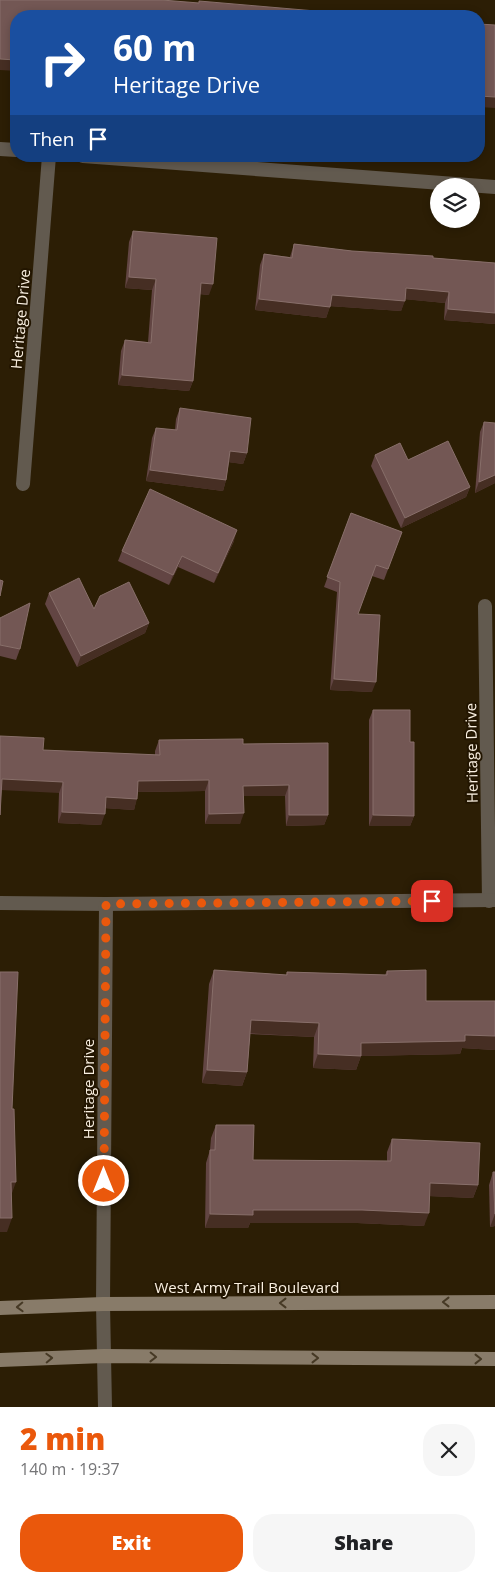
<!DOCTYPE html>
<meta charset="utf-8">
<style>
:root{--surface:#fff;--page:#f6f6f6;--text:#202124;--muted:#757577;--accent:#ea580c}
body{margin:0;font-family:"Open Sans",sans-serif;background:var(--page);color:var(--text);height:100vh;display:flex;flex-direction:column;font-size:19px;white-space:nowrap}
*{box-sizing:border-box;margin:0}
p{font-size:16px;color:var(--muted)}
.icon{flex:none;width:28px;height:28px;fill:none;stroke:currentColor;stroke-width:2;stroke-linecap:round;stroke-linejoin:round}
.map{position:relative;height:1407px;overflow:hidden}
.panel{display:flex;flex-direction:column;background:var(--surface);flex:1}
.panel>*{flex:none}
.guide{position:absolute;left:10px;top:10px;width:475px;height:152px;border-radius:20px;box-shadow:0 2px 8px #0003;background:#1a4fa0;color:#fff;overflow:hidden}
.tools{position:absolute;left:430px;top:178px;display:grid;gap:10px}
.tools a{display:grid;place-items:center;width:50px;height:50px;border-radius:50%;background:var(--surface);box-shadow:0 2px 8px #0003;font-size:25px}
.pin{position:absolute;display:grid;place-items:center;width:42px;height:42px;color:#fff;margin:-21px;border-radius:10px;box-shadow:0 2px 8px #0006}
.me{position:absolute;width:55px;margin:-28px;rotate:0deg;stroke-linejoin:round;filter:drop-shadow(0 0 4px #0008)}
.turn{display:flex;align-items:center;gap:18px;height:105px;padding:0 20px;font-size:22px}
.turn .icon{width:65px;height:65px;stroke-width:2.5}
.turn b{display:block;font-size:35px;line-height:42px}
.then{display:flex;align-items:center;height:48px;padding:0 20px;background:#0003;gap:10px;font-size:19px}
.round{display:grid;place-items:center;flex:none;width:52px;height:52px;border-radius:20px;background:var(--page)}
.headline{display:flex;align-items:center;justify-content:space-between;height:85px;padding:0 20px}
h1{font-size:30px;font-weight:800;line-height:38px;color:var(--accent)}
.action{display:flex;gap:10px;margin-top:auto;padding:10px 20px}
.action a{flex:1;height:58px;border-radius:20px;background:var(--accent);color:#fff;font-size:20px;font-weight:800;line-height:58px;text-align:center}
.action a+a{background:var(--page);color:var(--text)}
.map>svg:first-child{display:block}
</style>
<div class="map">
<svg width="495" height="1407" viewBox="0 0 495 1407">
<rect width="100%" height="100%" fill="#2c1e05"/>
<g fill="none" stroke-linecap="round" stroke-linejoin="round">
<g stroke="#625a4f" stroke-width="14">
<path d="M0,149l16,1"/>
<path d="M83,156l412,31"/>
<path d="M23,484l26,-328"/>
<path d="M485,606l4,295"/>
<path d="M0,903l106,1 389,-4"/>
<path d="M105,1407l-2,-103 3,-400"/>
</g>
<g stroke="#887b69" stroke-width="14">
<path d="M0,1308l103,-4 392,-2"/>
<path d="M0,1360l104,-4 391,3"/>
</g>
</g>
<g fill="#624543">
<path d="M133,231l76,64 -9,-1 -7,87 -4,10 -71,-6 3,-34 4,-11 23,2 4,-52 -27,-2 4,-46z"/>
<path d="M294,244l58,7 143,12v61l-51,-4 1,-17 -40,-4 -4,12 -71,-5 -4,12 -71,-8 5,-45 4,-11 26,3z"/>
<path d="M180,408l67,45 -4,11 -14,-2 -3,18 -3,11 -77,-10 6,-43 4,-10 19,2 1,-11z"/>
<path d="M484,422l11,61 -20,10 5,-61z"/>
<path d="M375,455l33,5 62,27 -4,10 -65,31 -30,-62z"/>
<path d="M351,513l51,19 -18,48 -12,-4 -14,38 14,78 -42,-2 7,-98 -13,-5z"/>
<path d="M234,541l-20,42 -36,-16 -9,18 -51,-24 4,-10z"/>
<path d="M49,593l45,16 55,14 -4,10 -68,34 -32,-63z"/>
<path d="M0,618l20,31 -4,11 -16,-4z"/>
<path d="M373,710l37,32 4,74 -4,10h-41v-106z"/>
<path d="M159,740l84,4 85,71 -4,10 -38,1 -1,-30h-41l-4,28h-35v-33l-67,1 -4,18 -29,-2 -4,17 -43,-2 1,-30 -16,-43 112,5v-4z"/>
<path d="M214,970l72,5 1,-3 98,3 2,-4 39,30 69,49 -33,-2 -2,6 -99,2 -5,14 -43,-2 1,-31 -64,-3 -3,38 -5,14 -40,-3 7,-99z"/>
<path d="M216,1125l37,35 134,1v-9l5,-13 86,46 -5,13 -43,-2 -6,30 -67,-3h-107l-2,5h-43l1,-65 4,-13 1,-12z"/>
<path d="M493,1172h2v54l-5,1 -1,-42z"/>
</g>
<g fill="#462e23">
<path d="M0,59l16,1v11l-16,-1z"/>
<path d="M479,96l16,1v11l-16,-1z"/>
<path d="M129,277l27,2 -4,11 -27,-2z"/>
<path d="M201,283l12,1 -4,11 -11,-1z"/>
<path d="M406,288l43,4 -4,11 -43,-4z"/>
<path d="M332,295l73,6 -4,10 -73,-5z"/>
<path d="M259,299l71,8 -4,11 -71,-8z"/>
<path d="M448,309l47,4v11l-51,-4z"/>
<path d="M122,375l71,6 -4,10 -71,-6z"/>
<path d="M230,451l17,2 -4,11 -17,-2z"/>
<path d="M150,470l76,10 -3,11 -77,-10z"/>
<path d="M495,475v8l-20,10 4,-11z"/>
<path d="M470,487l-4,10 -65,31 4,-10z"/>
<path d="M237,530l-3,11 -20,42 4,-10z"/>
<path d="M182,556l-4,11 -9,18 4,-10z"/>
<path d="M149,623l-4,10 -68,34 4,-11z"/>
<path d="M334,679l42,3 -4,10 -42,-2z"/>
<path d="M2,779l61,3 -4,11 -59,-3z"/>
<path d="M209,780l-4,11 -70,1 3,-11z"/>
<path d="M289,785l-4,11h-46l4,-10z"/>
<path d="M106,797l31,2 -3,11 -32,-2z"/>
<path d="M62,812l43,2 -4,11 -43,-2z"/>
<path d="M244,813l-4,11h-35l4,-10z"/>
<path d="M289,815h39l-4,10 -38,1z"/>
<path d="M373,815l41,1 -4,10h-41z"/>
<path d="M251,1020l68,3 -5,14 -68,-4z"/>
<path d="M465,1035l30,1v14l-33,-2 -2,6 -99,2 -5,14 -43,-2 5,-14 43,-11z"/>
<path d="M207,1070l40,2 -5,14 -40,-3z"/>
<path d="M11,1182h5l-5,14z"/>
<path d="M430,1183l48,2 -5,13 -48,-2z"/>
<path d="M253,1210h109l67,3 -5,13 -67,-3h-107l-2,5h-43l5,-14z"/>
<path d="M495,1214v12l-5,1z"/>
<path d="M0,1218h12l-5,14h-7z"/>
</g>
<g fill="#735754" stroke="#886f6a">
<path d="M0,0h162l37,3v-2l175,15h-358v44l-16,-1z"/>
<path d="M479,24l16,1v72l-16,-1z"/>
<path d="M133,231l84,7 -4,46 -12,-1 -8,98 -71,-6 3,-35 26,3 5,-64 -27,-2z"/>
<path d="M294,244l58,7 81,5v2l62,5v50l-47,-4 1,-17 -43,-4 -1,13 -73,-6 -2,12 -71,-8 5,-45 28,4z"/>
<path d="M180,408l71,10 -4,35 -17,-2 -4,29 -76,-10 6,-42 21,2z"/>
<path d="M484,422l11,1v52l-16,7z"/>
<path d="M448,441l22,46 -65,31 -30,-63 25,-12 8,17z"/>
<path d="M150,489l87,41 -19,43 -36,-17 -9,19 -51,-24z"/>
<path d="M351,513l51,19 -14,37 -12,-4 -18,49 22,1 -4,67 -42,-3 6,-97 -13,-5z"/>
<path d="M79,578l15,31 6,-13 29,-14 20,41 -68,33 -32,-63z"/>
<path d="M0,580l3,1 -3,15z"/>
<path d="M30,603l-10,46 -20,-4v-27z"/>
<path d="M373,710h37v32h4v74l-41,-1z"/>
<path d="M0,736l44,2 -1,12 117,5 -1,-15 84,-1v5l85,-1v72h-39v-30l-46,1 1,27 -35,1v-34l-71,1 -1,18 -31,-2 -1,17 -43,-2 1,-30 -61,-3 -2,36z"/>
<path d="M214,970l73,5v-3l100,3v-4l39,-1v31h69v35l-30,-1v6l-104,2v13l-43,-2 1,-31 -68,-3 -4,52 -40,-2z"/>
<path d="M0,972h18l-6,137h2l2,73h-5l1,36h-12z"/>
<path d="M216,1125h38l-1,35 138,1 1,-22 88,4 -2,42 -48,-2 -1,30 -67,-3h-109v5l-43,-1v-64h5z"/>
<path d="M493,1172h2v42z"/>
</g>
<defs><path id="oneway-chevron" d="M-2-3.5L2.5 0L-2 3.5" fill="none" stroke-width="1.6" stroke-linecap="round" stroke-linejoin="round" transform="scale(1.25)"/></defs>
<g stroke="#463925">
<use href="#oneway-chevron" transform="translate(446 1302) rotate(180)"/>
<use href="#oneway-chevron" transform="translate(283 1303) rotate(180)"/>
<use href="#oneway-chevron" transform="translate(20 1307) rotate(178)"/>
<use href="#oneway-chevron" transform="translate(153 1357) rotate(1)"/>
<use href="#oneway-chevron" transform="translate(49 1358) rotate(-2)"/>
<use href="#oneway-chevron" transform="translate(315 1358)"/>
<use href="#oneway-chevron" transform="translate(478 1359)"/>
</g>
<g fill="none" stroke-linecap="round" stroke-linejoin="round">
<path stroke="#ea580c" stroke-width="9" stroke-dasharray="0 16.2" d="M104,1181l2,-277 326,-3"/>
</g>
<g text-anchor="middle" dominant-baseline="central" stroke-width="4" stroke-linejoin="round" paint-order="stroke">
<g font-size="15" fill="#faf0e1" stroke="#221500">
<text transform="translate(20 319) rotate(-85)">Heritage Drive</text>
<text transform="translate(471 753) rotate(-91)">Heritage Drive</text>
<text transform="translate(88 1089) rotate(-90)">Heritage Drive</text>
<text x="247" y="1287">West Army Trail Boulevard</text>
</g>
</g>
</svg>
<div class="tools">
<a><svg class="icon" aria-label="layers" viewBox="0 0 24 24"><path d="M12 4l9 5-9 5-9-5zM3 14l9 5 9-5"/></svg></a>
</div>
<div class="pin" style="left:432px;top:901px;background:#d93025"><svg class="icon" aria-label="arrive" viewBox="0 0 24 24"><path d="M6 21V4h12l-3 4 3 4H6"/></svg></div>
<svg class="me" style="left:104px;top:1181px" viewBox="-20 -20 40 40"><circle r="17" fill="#ea580c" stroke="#fff" stroke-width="3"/><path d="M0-11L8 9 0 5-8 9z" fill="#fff"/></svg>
<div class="guide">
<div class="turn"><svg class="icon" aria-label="right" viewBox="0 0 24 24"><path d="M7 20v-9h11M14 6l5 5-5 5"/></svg><div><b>60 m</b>Heritage Drive</div></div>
<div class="then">Then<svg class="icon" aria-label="arrive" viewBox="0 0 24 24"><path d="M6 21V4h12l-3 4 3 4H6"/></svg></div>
</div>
</div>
<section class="panel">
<div class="headline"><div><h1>2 min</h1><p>140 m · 19:37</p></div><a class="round"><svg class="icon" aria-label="close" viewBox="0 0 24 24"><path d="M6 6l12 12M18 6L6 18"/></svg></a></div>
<div class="action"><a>Exit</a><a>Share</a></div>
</section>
